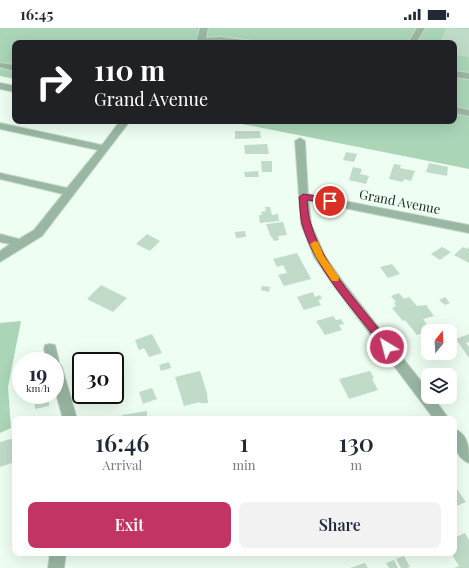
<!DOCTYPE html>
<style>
:root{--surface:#fff;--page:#f2f2f3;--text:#1f2937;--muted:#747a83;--accent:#c13464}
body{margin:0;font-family:"Playfair Display",serif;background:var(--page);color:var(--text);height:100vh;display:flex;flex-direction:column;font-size:15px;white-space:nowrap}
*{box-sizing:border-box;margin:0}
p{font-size:13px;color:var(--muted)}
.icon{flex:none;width:22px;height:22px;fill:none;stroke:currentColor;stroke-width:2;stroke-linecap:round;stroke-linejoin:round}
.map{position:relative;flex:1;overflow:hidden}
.side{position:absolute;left:12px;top:388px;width:445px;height:140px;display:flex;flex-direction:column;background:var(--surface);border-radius:8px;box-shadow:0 4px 16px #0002}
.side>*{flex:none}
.banner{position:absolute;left:12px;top:12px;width:445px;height:84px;border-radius:8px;box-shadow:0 4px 16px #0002;background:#202124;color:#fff;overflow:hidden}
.needle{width:26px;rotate:18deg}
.fabs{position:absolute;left:421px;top:296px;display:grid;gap:8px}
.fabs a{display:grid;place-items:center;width:36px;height:36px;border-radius:8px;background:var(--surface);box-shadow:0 4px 16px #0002;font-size:20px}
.speed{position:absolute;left:12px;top:324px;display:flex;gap:8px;font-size:20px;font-weight:700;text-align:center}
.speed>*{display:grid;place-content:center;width:52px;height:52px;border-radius:50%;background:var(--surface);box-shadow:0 4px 16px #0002;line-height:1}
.speed small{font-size:10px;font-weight:400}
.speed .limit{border:2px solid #111;border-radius:6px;background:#fff;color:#111}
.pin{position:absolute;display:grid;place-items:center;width:34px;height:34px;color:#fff;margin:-17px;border:2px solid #fff;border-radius:50%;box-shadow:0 1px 4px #0007}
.me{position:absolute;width:44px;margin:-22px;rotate:323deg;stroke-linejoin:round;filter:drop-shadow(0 0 3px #0008)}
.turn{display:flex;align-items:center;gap:14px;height:84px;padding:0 16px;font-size:18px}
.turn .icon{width:52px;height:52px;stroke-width:2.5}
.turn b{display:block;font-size:28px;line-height:34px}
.eta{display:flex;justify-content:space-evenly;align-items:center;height:68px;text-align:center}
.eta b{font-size:24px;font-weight:600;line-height:28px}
.button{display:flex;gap:8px;margin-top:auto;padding:8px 16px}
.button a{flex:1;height:46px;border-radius:8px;background:var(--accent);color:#fff;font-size:16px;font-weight:600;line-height:46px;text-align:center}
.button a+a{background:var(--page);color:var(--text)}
.status{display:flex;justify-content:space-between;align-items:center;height:28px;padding:0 20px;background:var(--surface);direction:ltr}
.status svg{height:11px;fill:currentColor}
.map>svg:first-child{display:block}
</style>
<div class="status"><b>16:45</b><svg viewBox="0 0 49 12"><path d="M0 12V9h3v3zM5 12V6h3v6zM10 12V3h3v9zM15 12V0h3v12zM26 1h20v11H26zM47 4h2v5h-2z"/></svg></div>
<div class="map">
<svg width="469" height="540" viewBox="0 0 469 540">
<rect width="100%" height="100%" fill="#eefef2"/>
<g fill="#aad5b7">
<path d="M0,0h469v141l-242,-48h227v-78h-439v36l-15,-3z"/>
<path d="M21,293l-13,66 3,41 -11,5v-110z"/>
</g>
<g fill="#c1dbc9">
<path d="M446,0l23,1v28l-15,-2v-12h-14z"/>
<path d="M235,103h25l1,7 -26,1z"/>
<path d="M267,116l2,10h-24l-1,-9z"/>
<path d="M346,124l11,2 -3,8 -11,-2z"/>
<path d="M261,133h11v11h-10z"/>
<path d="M429,135l19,4 -1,9 -21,-4z"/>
<path d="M394,136l7,1 -1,3 15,3 -4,10 -7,-2 -1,3 -14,-3z"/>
<path d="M353,139l9,2 -2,5 9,2 -3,8 -17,-4z"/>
<path d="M258,143l1,6h-14l-1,-5z"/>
<path d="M265,179h5l2,8 6,-1 1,7 -19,2 -1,-8h3l-1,-3 5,-1z"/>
<path d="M283,194l4,13 -9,1 1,4 -5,1 -2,-4h-1l-5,-13z"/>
<path d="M245,203l1,6 -10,1 -1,-6z"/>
<path d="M147,206l13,7 -10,10 -14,-7z"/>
<path d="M442,219l9,5 -11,8 -9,-6z"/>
<path d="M463,219l4,2 2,-2v16l-15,-8z"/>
<path d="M297,225l14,26 -27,7 -6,-11 9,-2 -4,-8 -6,2 -4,-8z"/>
<path d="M392,236l8,10 -12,4 -8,-11z"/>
<path d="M101,257l26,13 -14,14 -26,-13z"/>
<path d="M262,258l8,1 -1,5 -8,-2z"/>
<path d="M313,264l2,5 5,-2 2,4 -4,1 3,5 -17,5 -7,-13z"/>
<path d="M399,265l5,6 5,-2 8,9 9,-1 8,11 -11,3 8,11 -14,5 -12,-15 -2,1 -11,-13 4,-2 -2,-3 2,-1 -5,-6z"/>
<path d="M445,269l5,6 -5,2 -6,-5z"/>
<path d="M333,288l3,4 5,-1 3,5 -5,1 3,5 -17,5 -9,-14z"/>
<path d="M152,306l10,19 -13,4 -5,-9 -5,2 -4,-10z"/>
<path d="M469,306v8l-3,1 3,4v11l-13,-19z"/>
<path d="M169,334l2,6 -10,3 -2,-6z"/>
<path d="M200,343l7,22 1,10h-8v-1l-16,4 -9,-29z"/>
<path d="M370,343l4,7 -2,1 6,11 -29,9 -10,-20z"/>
<path d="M152,360l5,11 -14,5 -4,-12z"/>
<path d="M49,367v11l-14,3 -1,-11z"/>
<path d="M147,383v8h-25v-4z"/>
<path d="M15,410v24l-15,5v-25z"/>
<path d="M454,457l12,17 -12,5z"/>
<path d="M465,505l4,7v28h-15l5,-2 -8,-13h3v-15z"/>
<path d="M404,528l6,11 -3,1h-6l-5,-9z"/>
<path d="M394,532l4,8h-9l-3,-5z"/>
<path d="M365,535l3,5h-18z"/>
</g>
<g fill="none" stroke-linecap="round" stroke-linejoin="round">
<g stroke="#c9d8cd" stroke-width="2">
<g id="minor">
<path d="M200,0h8l-2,10 15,-1 30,4 4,2 -34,-2 -25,2z"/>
<path d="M417,0h8l-9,15h-8z"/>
<path d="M0,35l15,2v6l-15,-4z"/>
<path d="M454,43l15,2v6l-15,-2z"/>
<path d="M0,55l15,3v6l-15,-3z"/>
<path d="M454,79l15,3v6l-15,-3z"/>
<path d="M120,93h10l-88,115 -42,26v-11l10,-7 -10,-2v-8l19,5 15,-9 29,-36 -63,-15v-6l67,15 31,-38 -98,-21v-6l102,22z"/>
<path d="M300,110l5,3 3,53 161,31v8l-160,-32 2,23 14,32 19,27 84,107v7h5l16,22h-15l-98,-130 -22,-32 -13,-33 -6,-83z"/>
<path d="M50,316l5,1 4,16v2l3,4 15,52h-14l-8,-29v-29h-8l-3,-12 1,-4z"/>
<path d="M454,401c15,5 15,20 15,34 -15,-6 -15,-21 -15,-34z"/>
<path d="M50,525h16l-2,15h-16z"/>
</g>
</g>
<use href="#minor" fill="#99b7a2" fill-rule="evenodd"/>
</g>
<path fill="#c13464" stroke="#7d2241" d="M303,166l27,4 4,3 -4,2 -23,-3c1,8 1,17 4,24 13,45 52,84 80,120l1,3 -1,2h-7c-28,-37 -69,-79 -82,-125 -2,-8 -2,-18 -3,-27z"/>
<path fill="#f59e0b" d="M315,213l3,1 6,14 14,20 1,2 -1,3h-6l-16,-24 -6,-13z"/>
<g text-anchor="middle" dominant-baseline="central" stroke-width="4" stroke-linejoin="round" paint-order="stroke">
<g font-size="13" fill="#212b24" stroke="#eefef2">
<text transform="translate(400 173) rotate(11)">Grand Avenue</text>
</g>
</g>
</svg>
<div class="fabs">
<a><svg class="needle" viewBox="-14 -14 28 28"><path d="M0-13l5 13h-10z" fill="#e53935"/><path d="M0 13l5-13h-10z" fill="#747a83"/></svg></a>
<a><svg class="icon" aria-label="layers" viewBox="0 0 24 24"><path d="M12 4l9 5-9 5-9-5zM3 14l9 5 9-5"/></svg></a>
</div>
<div class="speed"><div>19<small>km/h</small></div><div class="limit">30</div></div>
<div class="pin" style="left:330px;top:173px;background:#d93025"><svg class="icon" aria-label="arrive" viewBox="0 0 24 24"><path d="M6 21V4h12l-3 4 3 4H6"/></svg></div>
<svg class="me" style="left:387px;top:319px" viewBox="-20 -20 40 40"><circle r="17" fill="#c13464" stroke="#fff" stroke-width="3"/><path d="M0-11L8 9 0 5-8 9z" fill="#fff"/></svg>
<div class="banner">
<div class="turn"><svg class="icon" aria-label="right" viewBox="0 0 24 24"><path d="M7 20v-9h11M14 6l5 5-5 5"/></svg><div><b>110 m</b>Grand Avenue</div></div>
</div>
<section class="side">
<div class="eta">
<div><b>16:46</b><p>Arrival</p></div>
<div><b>1</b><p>min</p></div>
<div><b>130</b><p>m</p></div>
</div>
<div class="button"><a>Exit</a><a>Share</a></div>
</section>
</div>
